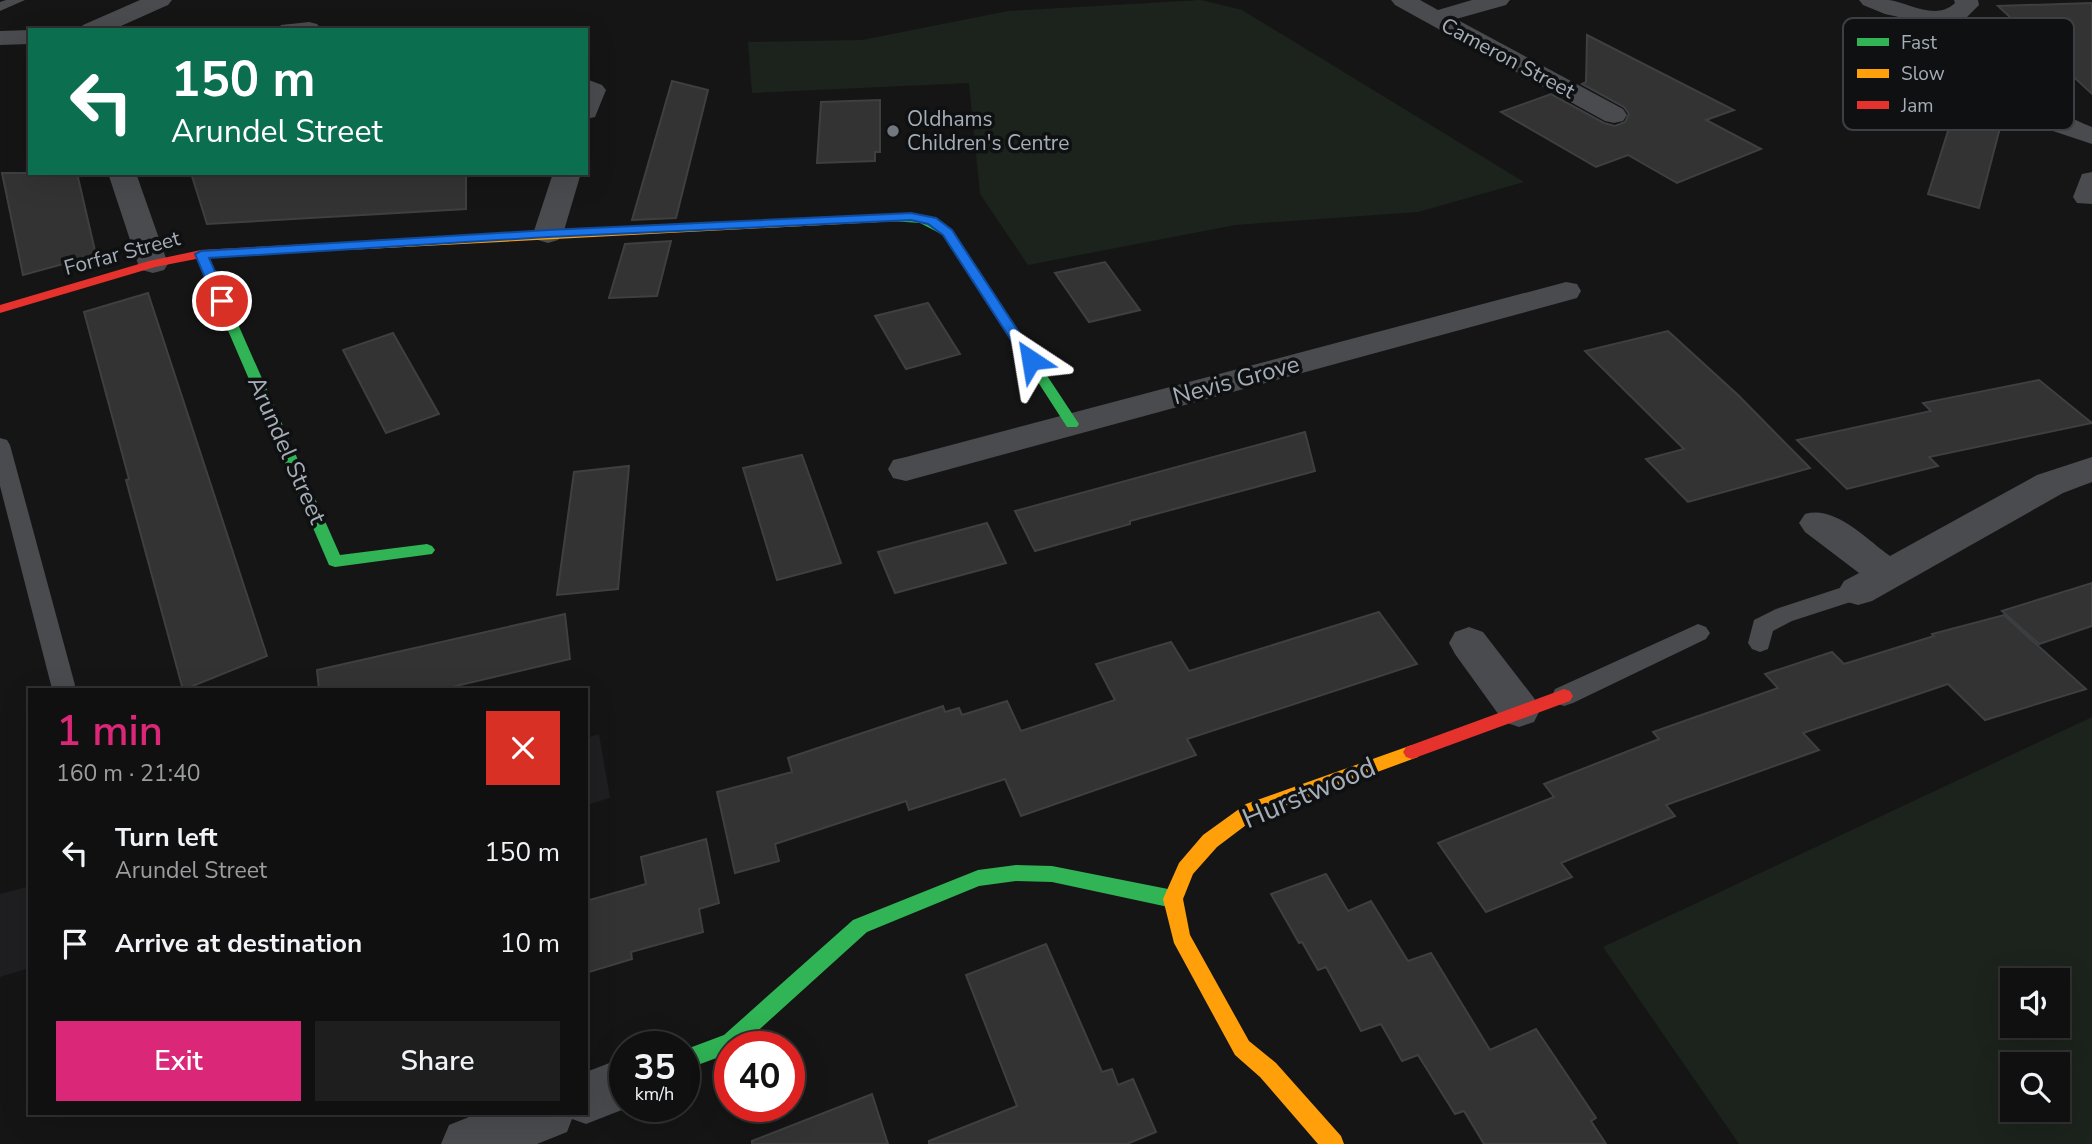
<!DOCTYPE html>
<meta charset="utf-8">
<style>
:root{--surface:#101010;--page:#1e1e1e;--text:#f1f3f6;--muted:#9c9d9f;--line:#303030;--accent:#db2777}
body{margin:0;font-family:"Nunito Sans",sans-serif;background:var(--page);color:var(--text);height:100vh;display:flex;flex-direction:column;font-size:26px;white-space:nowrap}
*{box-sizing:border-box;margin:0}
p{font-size:23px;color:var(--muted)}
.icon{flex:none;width:38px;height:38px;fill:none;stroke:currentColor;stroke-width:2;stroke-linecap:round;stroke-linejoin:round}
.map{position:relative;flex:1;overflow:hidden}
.details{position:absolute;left:28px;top:688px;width:560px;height:427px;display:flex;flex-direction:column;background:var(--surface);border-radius:0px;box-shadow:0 7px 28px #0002,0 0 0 2px var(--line)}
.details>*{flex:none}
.guide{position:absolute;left:28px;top:28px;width:560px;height:147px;border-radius:0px;box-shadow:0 7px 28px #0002,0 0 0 2px var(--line);background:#0b6e4f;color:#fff;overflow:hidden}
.tools{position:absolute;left:2000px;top:968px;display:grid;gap:14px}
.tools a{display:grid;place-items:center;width:70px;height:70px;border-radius:0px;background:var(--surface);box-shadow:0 7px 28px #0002,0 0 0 2px var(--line);font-size:35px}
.speed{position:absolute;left:609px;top:1031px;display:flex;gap:14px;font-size:35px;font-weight:700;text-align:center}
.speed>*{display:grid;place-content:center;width:91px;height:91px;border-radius:50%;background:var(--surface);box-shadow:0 7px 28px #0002,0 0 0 2px var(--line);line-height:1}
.speed small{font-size:18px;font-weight:400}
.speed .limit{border:10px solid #d22;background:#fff;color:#111}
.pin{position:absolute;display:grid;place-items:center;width:60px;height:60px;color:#fff;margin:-30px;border:4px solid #fff;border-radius:50%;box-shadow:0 2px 7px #0007}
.me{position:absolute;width:77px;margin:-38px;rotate:327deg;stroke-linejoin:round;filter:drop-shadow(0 0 5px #0008)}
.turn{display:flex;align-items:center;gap:24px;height:147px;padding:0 28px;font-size:32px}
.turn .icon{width:91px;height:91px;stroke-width:2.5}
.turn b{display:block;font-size:49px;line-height:60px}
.round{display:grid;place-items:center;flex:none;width:74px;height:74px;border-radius:0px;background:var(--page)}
.head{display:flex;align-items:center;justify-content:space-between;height:119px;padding:0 28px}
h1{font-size:42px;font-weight:600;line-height:52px;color:var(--accent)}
.cta{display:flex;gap:14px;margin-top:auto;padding:14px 28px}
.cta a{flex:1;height:80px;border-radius:0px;background:var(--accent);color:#fff;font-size:28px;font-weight:600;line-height:80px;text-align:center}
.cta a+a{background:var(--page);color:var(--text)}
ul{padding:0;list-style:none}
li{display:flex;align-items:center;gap:21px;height:91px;padding:0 28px}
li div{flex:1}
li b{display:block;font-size:26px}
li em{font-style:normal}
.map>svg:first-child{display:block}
</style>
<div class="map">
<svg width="2092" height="1144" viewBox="0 0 2092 1144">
<rect width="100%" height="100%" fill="#151515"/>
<g fill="#1f1f21">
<path d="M599,734l11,64 -24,7v-67z"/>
<path d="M30,886v82l-30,9v-83z"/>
</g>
<g fill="#1b231c" fill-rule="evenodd">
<path d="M1201,0l41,10 282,172 -106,30 -183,13 -207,40 -48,-71 -11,-111 -217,10 -4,-51 114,-2 146,-29z"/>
<path d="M2092,717v427h-353l-136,-197zM2012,980h46v46h-46zM2012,1064h46v46h-46z"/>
</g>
<g fill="#333334" stroke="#3e3f41" stroke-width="2">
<path d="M2092,3v91l-94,-88z"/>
<path d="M1587,35l147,75 -28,10 55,29 -84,34 -49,-28 -32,12 -95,-55 50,-18 53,29 11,3 10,-4 4,-8 -5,-7 -42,-23 4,-2z"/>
<path d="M672,81l36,9 -32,128 -44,2z"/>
<path d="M1963,84l38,40 -22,84 -51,-14z"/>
<path d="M880,100v52h-5v9l-58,2 4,-61z"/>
<path d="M2,173h75l19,82 -73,20z"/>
<path d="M191,173h275v36l-259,15z"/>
<path d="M671,241l-14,55 -48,2 16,-54z"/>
<path d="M1105,262l35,48 -51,12 -34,-49z"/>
<path d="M148,293l119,363 -84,34 -57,-210 3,-1 -45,-167z"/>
<path d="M928,303l32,51 -54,15 -31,-53z"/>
<path d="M1668,331l70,64 72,73 -122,34 -42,-43 38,-10 -99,-98z"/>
<path d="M393,333l46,81 -53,19 -43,-83z"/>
<path d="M2039,380l53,43 -163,34 9,9 -91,23 -50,-49 134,-29 -8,-8z"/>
<path d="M1305,432l10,39 -185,50v3l-95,27 -20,-40z"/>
<path d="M802,455l39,108 -64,17 -34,-112z"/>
<path d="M629,466l-11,123 -61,6 17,-123z"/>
<path d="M987,523l19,40 -111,30 -17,-41z"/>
<path d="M2092,583v43l-53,18 -37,-33z"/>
<path d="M1379,612l38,52 -230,75 9,16 -175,61 -16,-37 -96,31 -3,-9 -131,43 4,17 -44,12 -18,-81 75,-20 -4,-14 155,-52 2,6 14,-4 3,7 45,-14 14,30 94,-31 -19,-36 75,-22 18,29z"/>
<path d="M565,614l5,45 -131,31h-120l-2,-20z"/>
<path d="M2004,615l82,74 -101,31 -37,-36 -145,49 16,17 -153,55 9,11 -114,47 11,14 -86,35 -48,-69 116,-46 -10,-13 115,-45 -6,-7 125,-44 -13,-14 67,-22 12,12 90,-28 -2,-2z"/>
<path d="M706,839l13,64 -20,6 4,23 -72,20 1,7 -46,14v-72l60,-17 -5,-27z"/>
<path d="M1326,874l22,37 23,-10 37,60 23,-8 59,97 46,-21 60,89 -5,3 15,23h-122l-20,-33 -9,3 -37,-59 -16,6 -21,-37 -20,7 -35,-64 -8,3 -16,-28 -3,1 -28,-49z"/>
<path d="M1046,944l56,128 10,-3 6,16 15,-6 23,53 -29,12h-198v-3l88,-35 -51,-131z"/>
<path d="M872,1094l16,50h-136v-3z"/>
</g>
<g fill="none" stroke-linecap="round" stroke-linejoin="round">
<g fill="#494b4e" fill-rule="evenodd">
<path d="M6,0h19l-25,11v-9z"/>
<path d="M0,438l7,2 3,5 65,240 -2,5h-20l-2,-5 -51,-199z"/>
<path d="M1858,582l8,3 4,6 -4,6 -74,24 -19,10 -5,18 -8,3 -8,-3 -4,-6 6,-23 22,-11z"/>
<path d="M1698,624l8,3 4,6 -4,6 -133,64 -9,3 -9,-3 -3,-7 3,-7z"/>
</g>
<g fill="#494b4e" fill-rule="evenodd">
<path d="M140,0h32l-4,5 -56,25h-33l4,-5z"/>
<path d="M1391,0h29l18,10 34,-10h38l-4,5 -50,14 167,90 4,6 -4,6 -9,2 -9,-2 -210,-116z"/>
<path d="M1859,0c10,0 20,0 30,0 20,3 47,21 66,3l-1,-3h24l1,5 -12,12 -9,4c41,39 80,86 134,106v17l-39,-13 -35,-25 -83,-81 -50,-11 -22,-9z"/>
<path d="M309,22l8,2 4,5 -44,1 4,-5z"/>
<path d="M30,30v14l-30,1v-14z"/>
<path d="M586,79l16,6 4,5 -11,27 -9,2z"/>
<path d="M2092,172v32l-15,-1 -4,-6 9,-23z"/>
<path d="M108,173h28l32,91 -4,6 -11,3 -11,-3 -4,-6z"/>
<path d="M553,173h28l-18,61 -5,6 -10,3 -10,-3 -5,-6z"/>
<path d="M1566,282l11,2 4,7 -4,7 -671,183 -13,-3 -5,-9 5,-9 13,-3z"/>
<path d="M2092,457v25l-29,11 -191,108 -14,4 -14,-4 -6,-10 6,-10 15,-8 -54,-41 -6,-9 6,-9c30,-9 61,25 85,42l147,-81z"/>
<path d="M1469,627l14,5 51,66 6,12 -6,12 -15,5 -15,-5 -49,-68 -6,-11 6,-11z"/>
<path d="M625,1057v49h7l-46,18 -14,-5 -5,13 -30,12h-96l8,-19 30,-12h107v-41z"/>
</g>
<g fill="#30b455" fill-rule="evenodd">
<path d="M895,214l32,3 24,13 126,191 2,3 -2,3h-10l-124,-192 -23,-12 -29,-2 -2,-3z"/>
<path d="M201,250l6,4 133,301 87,-11 5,2 3,4 -3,4 -97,13 -6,-2 -134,-311z"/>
<path d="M1016,865l36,1 121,24 7,3 3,6 -3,6 -7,3 -121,-26 -36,-1 -37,5 -112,46 -126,114h-11v7l-46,17v-20l40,-15 129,-115 125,-50z"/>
</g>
<g fill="#ff9f0a" fill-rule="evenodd">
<path d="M895,214l4,1v6l-552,29 -6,-4 6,-4z"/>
<path d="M1412,745l6,2 3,5 -3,5 -160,59 -41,31 -24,27 -10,25 7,36 59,106 27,22 65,73 3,8h-26l-58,-67 -25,-22 -61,-112 -11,-44 16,-36 24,-28 43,-31z"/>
</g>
<g fill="#e5322d" fill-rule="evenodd">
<path d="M347,242l6,4 -2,3 -150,9 -46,9 -155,46v-8l149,-44 52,-11z"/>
<path d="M1564,689l6,2 3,5 -3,5 -158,58 -6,-2 -3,-5 3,-5z"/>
</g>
</g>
<path fill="#1a73e8" stroke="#114b97" stroke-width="2" d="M911,213l25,5 16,12 85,130 -2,3h-9l-83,-128 -15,-11 -17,-4 -363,17 -339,21 19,43 -6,4 -7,-4 -20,-47 6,-3 347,-21z"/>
<circle fill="#73787e" stroke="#0f1011" stroke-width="2.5" cx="893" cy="131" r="7"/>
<g text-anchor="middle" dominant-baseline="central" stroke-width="7" stroke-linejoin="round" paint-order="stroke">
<g font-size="21" fill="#a5adb7" stroke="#0f1011">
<text transform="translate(1508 58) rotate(28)">Cameron Street</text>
<text transform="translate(122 253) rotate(-15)">Forfar Street</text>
</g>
<g font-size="21" fill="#a5adb7" stroke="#0f1011" text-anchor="start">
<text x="907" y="119">Oldhams<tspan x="907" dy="24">Children's Centre</tspan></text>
</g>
<g font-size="24" fill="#a5adb7" stroke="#0f1011">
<text transform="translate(1236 380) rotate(-15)">Nevis Grove</text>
<text transform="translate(287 450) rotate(66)">Arundel Street</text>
</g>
<g font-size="28" fill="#a5adb7" stroke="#0f1011">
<text transform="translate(1309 793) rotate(-23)">Hurstwood</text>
</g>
</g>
<rect x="1843" y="18" width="231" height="112" rx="10" fill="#0f1011" stroke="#3c3f43" stroke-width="2"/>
<rect x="1857" y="38" width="32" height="8" fill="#30b455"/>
<rect x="1857" y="69" width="32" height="9" fill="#ff9f0a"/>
<rect x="1857" y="101" width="32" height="8" fill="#e5322d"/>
<g font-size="19" fill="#a5adb7">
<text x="1901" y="49">Fast</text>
<text x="1901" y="80">Slow</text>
<text x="1901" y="112">Jam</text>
</g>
</svg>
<div class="tools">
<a><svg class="icon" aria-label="sound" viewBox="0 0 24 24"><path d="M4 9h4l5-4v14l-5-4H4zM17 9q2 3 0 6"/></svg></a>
<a><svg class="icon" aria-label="search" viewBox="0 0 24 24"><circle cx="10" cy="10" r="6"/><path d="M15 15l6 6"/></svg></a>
</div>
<div class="speed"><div>35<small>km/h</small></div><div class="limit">40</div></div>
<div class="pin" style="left:222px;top:301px;background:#d93025"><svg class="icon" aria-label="arrive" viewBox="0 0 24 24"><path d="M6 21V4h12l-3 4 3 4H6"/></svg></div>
<svg class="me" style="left:1031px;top:360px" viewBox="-20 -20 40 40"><path d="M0-17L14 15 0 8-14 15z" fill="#1a73e8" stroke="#fff" stroke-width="4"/></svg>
<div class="guide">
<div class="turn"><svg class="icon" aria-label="left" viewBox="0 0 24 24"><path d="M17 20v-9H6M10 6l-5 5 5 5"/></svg><div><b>150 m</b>Arundel Street</div></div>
</div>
<section class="details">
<div class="head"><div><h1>1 min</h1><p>160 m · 21:40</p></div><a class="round" style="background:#d93025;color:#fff"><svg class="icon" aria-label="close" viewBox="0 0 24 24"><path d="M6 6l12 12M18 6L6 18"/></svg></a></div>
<ul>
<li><svg class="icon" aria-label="left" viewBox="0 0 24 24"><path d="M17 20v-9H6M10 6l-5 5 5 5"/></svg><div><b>Turn left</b><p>Arundel Street</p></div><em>150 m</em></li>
<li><svg class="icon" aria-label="arrive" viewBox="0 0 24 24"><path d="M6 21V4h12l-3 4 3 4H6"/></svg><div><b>Arrive at destination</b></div><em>10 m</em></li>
</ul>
<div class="cta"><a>Exit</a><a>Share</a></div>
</section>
</div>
